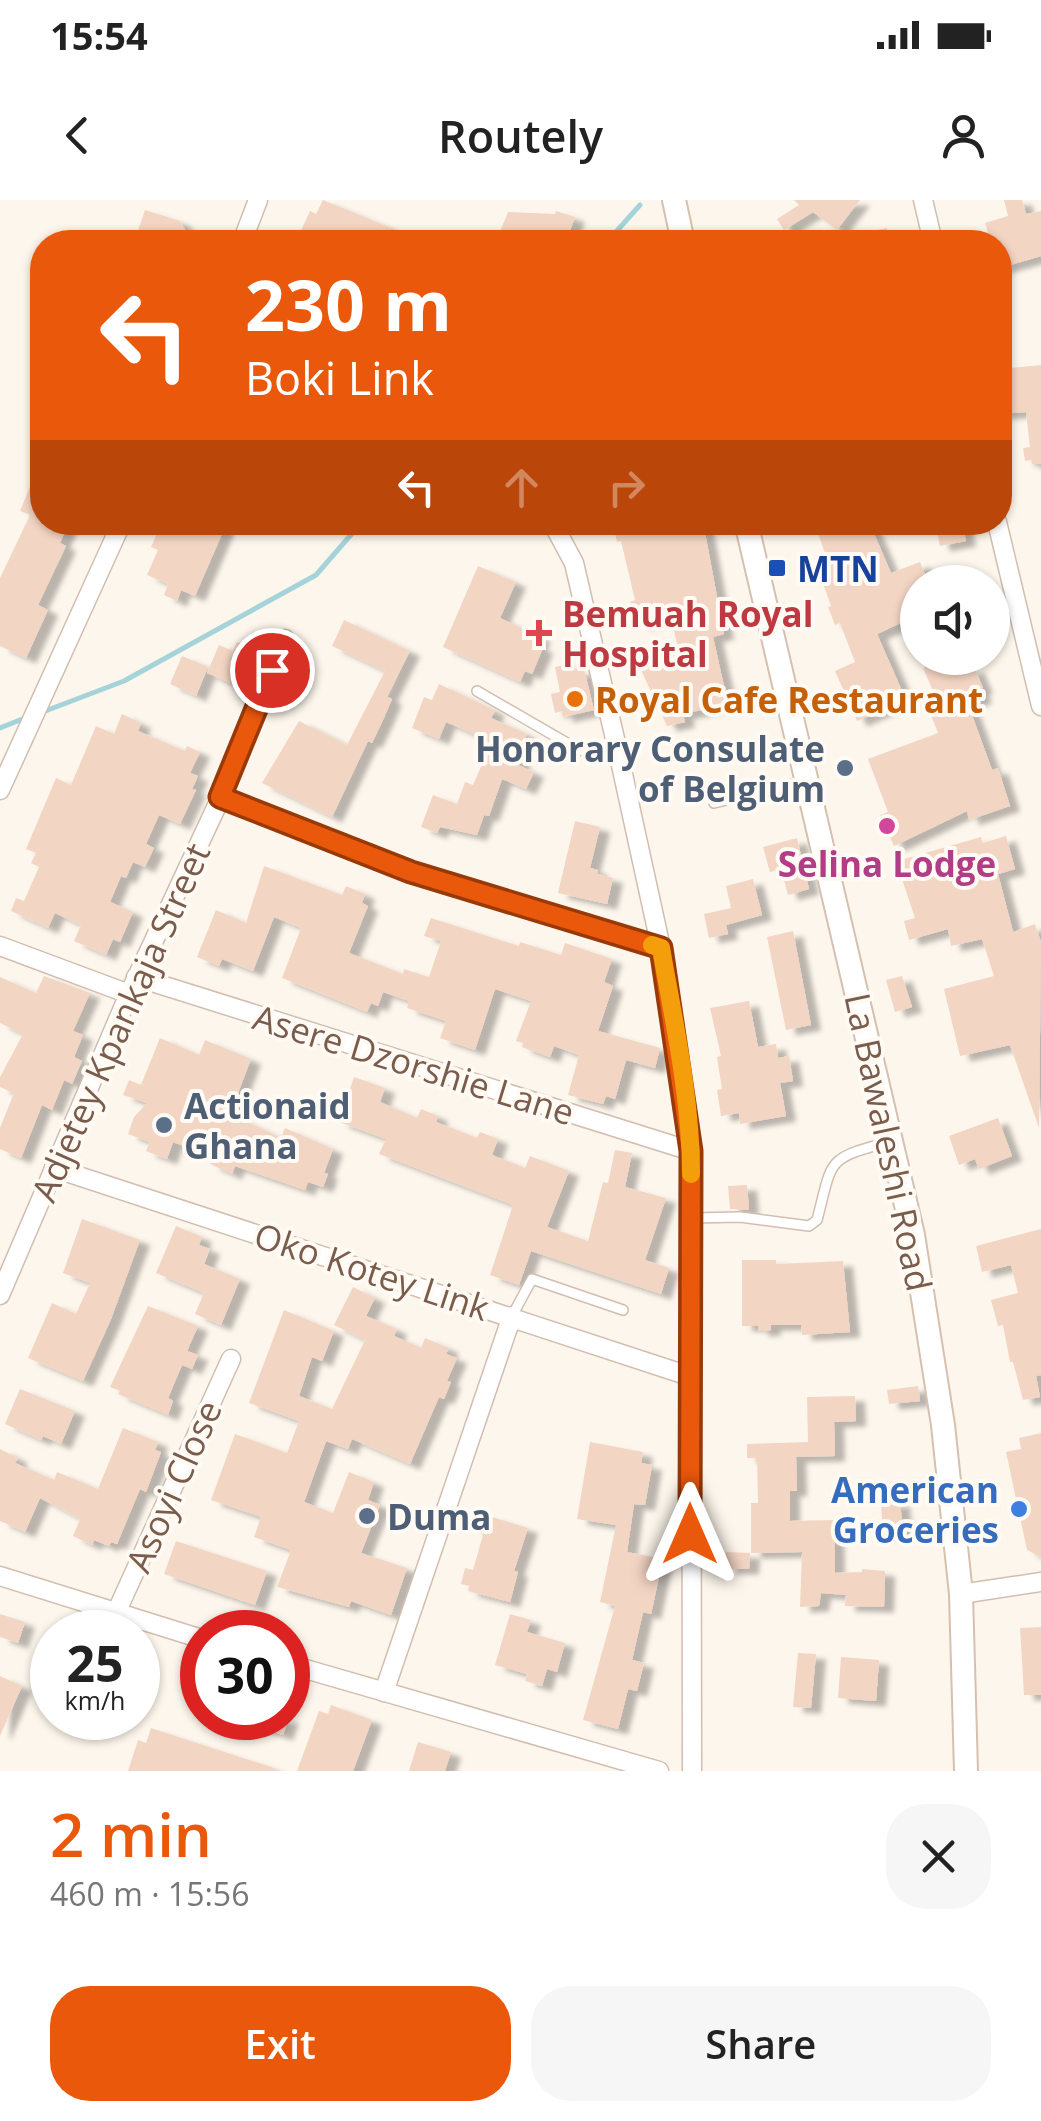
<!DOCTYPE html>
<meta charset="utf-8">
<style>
:root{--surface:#fff;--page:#f6f6f6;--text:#222;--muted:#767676;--accent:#ea580c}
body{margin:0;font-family:"Open Sans",sans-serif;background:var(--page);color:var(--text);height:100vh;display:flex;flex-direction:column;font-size:38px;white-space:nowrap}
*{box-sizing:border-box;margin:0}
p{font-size:32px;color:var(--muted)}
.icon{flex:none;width:55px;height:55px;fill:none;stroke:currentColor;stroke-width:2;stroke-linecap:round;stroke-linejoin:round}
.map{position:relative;height:1571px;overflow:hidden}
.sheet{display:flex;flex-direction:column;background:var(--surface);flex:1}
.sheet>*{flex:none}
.guide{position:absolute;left:30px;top:30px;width:982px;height:305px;border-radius:40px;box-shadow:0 2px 8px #0004;background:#ea580c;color:#fff;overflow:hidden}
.buttons{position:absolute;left:900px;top:365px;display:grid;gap:20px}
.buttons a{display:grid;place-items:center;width:110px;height:110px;border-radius:50%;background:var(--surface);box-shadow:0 2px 8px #0004;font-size:50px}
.speed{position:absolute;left:30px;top:1410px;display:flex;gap:20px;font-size:50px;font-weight:700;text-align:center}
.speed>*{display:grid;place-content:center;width:130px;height:130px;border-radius:50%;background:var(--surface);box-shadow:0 2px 8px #0004;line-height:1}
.speed small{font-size:25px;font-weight:400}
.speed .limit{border:15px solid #d22;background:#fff;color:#111}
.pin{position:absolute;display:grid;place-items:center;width:85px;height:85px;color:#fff;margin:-42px;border:5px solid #fff;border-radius:50%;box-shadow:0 2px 10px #0007}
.me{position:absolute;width:110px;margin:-55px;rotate:0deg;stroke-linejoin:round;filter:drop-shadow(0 0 8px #0008)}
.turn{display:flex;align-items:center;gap:35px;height:210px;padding:0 50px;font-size:45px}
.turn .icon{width:130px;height:130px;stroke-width:2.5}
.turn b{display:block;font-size:70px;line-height:85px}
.lanes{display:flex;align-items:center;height:95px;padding:0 50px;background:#0003;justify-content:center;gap:50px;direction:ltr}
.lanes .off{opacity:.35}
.round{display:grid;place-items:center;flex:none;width:105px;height:105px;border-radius:40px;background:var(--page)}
.summary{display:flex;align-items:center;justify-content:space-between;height:170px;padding:0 50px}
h1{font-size:60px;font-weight:600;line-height:75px;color:var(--accent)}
.button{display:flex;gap:20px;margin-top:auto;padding:20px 50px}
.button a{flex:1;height:115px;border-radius:40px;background:var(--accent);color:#fff;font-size:40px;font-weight:600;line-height:115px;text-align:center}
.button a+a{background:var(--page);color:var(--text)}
.status{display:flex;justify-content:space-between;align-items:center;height:70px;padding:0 50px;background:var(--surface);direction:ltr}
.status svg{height:28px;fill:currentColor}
header{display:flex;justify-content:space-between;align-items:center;height:130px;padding:0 50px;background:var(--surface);font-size:45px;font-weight:600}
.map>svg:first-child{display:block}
</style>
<div class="status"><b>15:54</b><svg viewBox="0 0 49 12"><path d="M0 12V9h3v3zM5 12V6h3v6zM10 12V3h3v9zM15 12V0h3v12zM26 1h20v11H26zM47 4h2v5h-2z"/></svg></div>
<header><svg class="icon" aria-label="back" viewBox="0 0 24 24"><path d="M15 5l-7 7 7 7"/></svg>Routely<svg class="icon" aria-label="person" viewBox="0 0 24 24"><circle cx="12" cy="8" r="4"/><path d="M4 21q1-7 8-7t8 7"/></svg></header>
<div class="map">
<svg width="1041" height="1571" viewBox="0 0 1041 1571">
<defs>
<filter id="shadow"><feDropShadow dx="10" dy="5.5" stdDeviation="2.5" flood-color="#0004"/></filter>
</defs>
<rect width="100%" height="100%" fill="#fdf6ec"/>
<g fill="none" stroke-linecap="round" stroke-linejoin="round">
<g stroke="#a5d3da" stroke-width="5">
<path d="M607,42l33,-37"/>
<path d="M40,513l84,-32 192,-106 46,-53"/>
<path d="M0,528l25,-10"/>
</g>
</g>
<g fill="#f3d5c3" filter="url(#shadow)">
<path d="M323,0l66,27 6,15h-85l-12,-5 12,-26 6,3z"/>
<path d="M794,0h66l-23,30 -24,-18 -29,18 -7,-11 22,-14z"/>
<path d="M1004,0h18l4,14 15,-3v45l-41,12v-26h-9l-6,-19 23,-7z"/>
<path d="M145,10l35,11 12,21h-58z"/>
<path d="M556,11l19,6 -9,25h-45l-22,-8 9,-22 47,2z"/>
<path d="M887,28l3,14h-41l-1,-6z"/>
<path d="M1041,165v99h-9l-1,-4 -6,1 -2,-13 7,-1 -4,-35 -26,2v-45z"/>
<path d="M42,257v65h27l-9,21 6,3 -28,59 10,5 -22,48 -26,-12v-68l30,-63 -10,-4z"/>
<path d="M162,322h54l9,5 -30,69 -14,-6 -4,11 -13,-6 4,-11 -21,-9 11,-25 -7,-3z"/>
<path d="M619,322h84l21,112 -11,3 15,67 -45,10 2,8 -18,4 -32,-69 43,-9 -7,-30 -32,6 -2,-10h-5l-2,-12 5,-2 -14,-59 -4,1 -3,-14 6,-1z"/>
<path d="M814,322h55l22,51 29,-11 8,20h-10v33l-41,19 29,66 -49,21 -22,-50 20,-9 -15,-39 -5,2 -7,-18 3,-1 -17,-48 11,-5z"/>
<path d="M935,322h27l4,19 -26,5z"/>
<path d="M478,366l38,16 -16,36 41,19 -4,8 6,3 -11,26 -7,-3 -5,11 -77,-35z"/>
<path d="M344,420l66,31 -23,46 5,2 -9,21 -11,23 -4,-2 -36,76 -70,-34 37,-62 48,24 38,-74 -53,-25z"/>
<path d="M237,442l19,8 -3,7 6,3 -7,16 -6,-2 -6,13 -33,-14 12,-28 14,6z"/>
<path d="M182,456l26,11 -12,29 -26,-12z"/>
<path d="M949,458h12l5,12 8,-3 9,21 -4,2 3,8 -14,6 24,66 6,-2 12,38 -41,14 -2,-9 -73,35 -14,-31 8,-3 -20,-53 70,-26 -15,-38 10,-4 -10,-23z"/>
<path d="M572,463l1,8 11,-2 10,41 -31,7 -1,-6 -7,2 -4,-19 9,-2 -5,-25z"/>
<path d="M439,484l49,23 7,4 -4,7 36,16 -9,21 3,2 -3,8 16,7 -8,17 -24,-10 -13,37 -5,-1 -7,20 -37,-8 -3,6 -16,-6 12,-32 24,9 8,-22 8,3 14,-32 -11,-5 5,-11 -35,-15 -7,17 -27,-11 12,-31 8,3z"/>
<path d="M122,514l19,9 -3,8 47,20 2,-5 13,6 -10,21 8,3 -6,13 4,1 -16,34 -21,-9 -13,29 8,4 -9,19 -12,-5 -7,16 -5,-2 -11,26 23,10 -13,30 -7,-3 -7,16 -32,-14 7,-16 -26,-12 -7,15 -37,-17 5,-13 8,3 15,-34 -8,-4 5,-10 -10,-4 30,-71 15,7 25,-59 18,8z"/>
<path d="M575,621l25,6 -10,41 8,2 -1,4 16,4 -6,26 -49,-11z"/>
<path d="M1006,636l9,33 -17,5 15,58 22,-8 6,18 -2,186 -29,-83 -50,11 -16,-67 50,-13 -12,-37 -31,7 -3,-17 -39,11 -5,-19 11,-3 -17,-51 5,-2 -2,-5 80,-23 2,6z"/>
<path d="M797,638l12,51 -21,6 -7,-26 -11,3 -7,-25z"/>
<path d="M264,666l78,29 4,-9 19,8 -3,9 6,3 -19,47 54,21 1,-5 25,8 12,-36 -17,-5 7,-18 88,28 1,-4 41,13 4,-12 47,16 -8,23 9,4 -15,45 62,17 -5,20 -29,-8 -11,39 -9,-3 -3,8 -35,-9 11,-40 -25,-9 -4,11 -28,-10 1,-4 -7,-2 15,-40 -36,-12 -20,61 -35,-12 6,-17 -39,-13 2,-7 -26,-9 -5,14 -7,-3 -4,9 -85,-34 19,-50 -27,-11 -21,54 -31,-12 -3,7 -22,-9 19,-47 30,13z"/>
<path d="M753,679l9,36 -36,10 2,9 -19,4 -5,-24 27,-6 -5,-22z"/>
<path d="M793,731l18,94 -25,5 -19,-93z"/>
<path d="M44,776l46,17 -17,38 10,4 -9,22 8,4 -10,23 -8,-4 -12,30 -10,-5 -21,53 -21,-9v-21l14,-35 -14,-6v-10l23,-43 -23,-11v-46l36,16z"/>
<path d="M902,776l10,31 -17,5 -9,-32z"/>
<path d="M749,801l9,46 18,-3 2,14 11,-2 4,25 -13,2 6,33 -46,8 -1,-11 -18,3 -4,-26 5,-1 -5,-32 4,-1 -11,-48z"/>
<path d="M160,838l39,17 6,-15 46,19 -21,55 51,24 4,-10 48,21 -9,24 4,1 -5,13 -15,-5 -3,8 -70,-24 -3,8 -22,-10 3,-7 -40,-15 -6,17 -21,-8 4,-9 -22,-8 6,-17 13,-14 -24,-8 6,-15 12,5z"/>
<path d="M354,877l31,11 -5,14 37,16 4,-9 17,7 -2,6 41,16 3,-6 18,7 -6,16 33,13 5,-12 39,15 -22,56 41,14 15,-59 5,1 7,-33 17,3 -7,34 41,11 -21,62 24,8 -8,26 -130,-43 -12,34 -29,-10 23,-70 -134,-51 7,-15 -47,-17z"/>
<path d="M998,918l14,38 -33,13 -4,-10 -16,6 -10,-29z"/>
<path d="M747,985l2,25 -19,-1 -2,-23z"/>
<path d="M82,1019l58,21 -29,79 -28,62 -55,-23 24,-55 24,11 14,-31 -27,-10z"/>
<path d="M176,1026l26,11 -3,8 11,4 -6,15 36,15 -19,46 -26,-11 9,-21 -48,-20z"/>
<path d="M1041,1029v146l-5,1 4,21 -17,3 -10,-38h-3l-7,-37 -5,1 -7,-26 27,-7 -7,-28 -29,7 -6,-26z"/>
<path d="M742,1060h34v4l67,-3 7,71 -48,3 -1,-10h-30v5l-12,1 -1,-5h-16z"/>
<path d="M353,1087l22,11 -9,18 31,13 -3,7 27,12 4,-10 24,10 -3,6 11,4 -10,23 4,1 -7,17 -5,-2 -29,67 -58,-25 -4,10 -22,-8 -22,61 29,11 16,-41 25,10 -6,18 12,5 -19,48 46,15 -16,47 -40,-14 -2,6 -72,-20 14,-37 -37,-13 7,-20 -50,-17 24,-66 52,19 12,-32 -50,-18 35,-93 50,21 -12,30 -10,-4 -13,39 33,13 33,-69 -31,-15z"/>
<path d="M148,1106l50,20 -11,25 11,4 -6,14 -10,-4 -14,33 5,3 -5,14 -50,-21 2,-3 -10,-4z"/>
<path d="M918,1186l2,15 -31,3 -2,-14z"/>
<path d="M20,1189l55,22 -14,33 -18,-8 -2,4 -36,-16z"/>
<path d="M855,1196l1,25 -22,1 1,34 -39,1 1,34h-7v30l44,-1 1,53 27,-1v-3l23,2 -1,36 -39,-1 1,-11 -25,-2 -2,13 -19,1 2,-55 -51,1v-50h7l-1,-45h-10v-14l61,-2 -1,-45z"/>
<path d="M123,1228l35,14 -3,8 6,2 -15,40 -6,-3 -23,55 -6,-2 -2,4 -15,-6 -2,5 -19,-9 7,-17 -40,-21 -15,34 -25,-11v-72l18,9 -3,5 39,17 3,-8 41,17z"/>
<path d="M1041,1233v124l-14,-7 -21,-98 15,-3 -2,-11z"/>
<path d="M590,1242l53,10 -2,11 11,2 -7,40 -11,-1 -7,48 36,7 -12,55 -8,-2 -11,48 12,3 -7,28 -9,-2 -10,40 -35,-9 32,-114 -15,-4 16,-77 -39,-6z"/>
<path d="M900,1301l3,33 -20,1 -2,-32z"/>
<path d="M489,1316l39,12 -14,43 4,1 -8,30 -42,-11 1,-5 -8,-2 4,-16 8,2 10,-35 -8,-3 5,-15 8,3z"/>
<path d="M176,1341l91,30 -12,34 -91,-31z"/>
<path d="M726,1352l24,1 -1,16h-23z"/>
<path d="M0,1414l25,8 -7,21 -18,-6z"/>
<path d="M510,1414l21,6 -4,12 38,11 -8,29 -10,-3 -5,17 -17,-5 2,-7 -32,-9z"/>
<path d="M1041,1427v68h-17l-4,-67z"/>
<path d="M52,1440v43l-15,-6z"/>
<path d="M798,1453l18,1 -5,54 -18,-1z"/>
<path d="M841,1457l38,3 -3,41 -38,-3z"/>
<path d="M0,1476l22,10 -22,50z"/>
<path d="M331,1505l41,15 -19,51h-56l22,-60 9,3z"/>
<path d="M239,1518h50l-6,17 -45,-15z"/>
<path d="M151,1528l123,40v3h-146l10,-31 8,3z"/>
<path d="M418,1542l33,10 -6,19h-36z"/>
</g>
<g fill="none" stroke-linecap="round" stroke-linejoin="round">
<g stroke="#d1beb0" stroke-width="12">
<g id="lane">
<path d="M477,491l102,59 40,6"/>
<path d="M714,603l90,-22"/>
<path d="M692,1018l48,-1 69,9 8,-6c16,-61 8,-61 72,-78"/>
<path d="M512,1116l20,-37 91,31"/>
</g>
</g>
<g stroke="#d1beb0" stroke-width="21">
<g id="street">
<path d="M923,0l10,42"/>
<path d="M242,42l16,-42"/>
<path d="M552,322l22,41 45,193 42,192 30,203 1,620"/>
<path d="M997,322l44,184"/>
<path d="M0,590l122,-268"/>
<path d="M221,597l190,75 250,76"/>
<path d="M0,746l129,48"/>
<path d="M136,777l555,174"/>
<path d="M54,968l635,208"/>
<path d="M0,1095l129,-301 92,-197 64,-158"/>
<path d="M0,1376l202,63"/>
<path d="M961,1394l80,-12"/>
<path d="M116,1413l115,-254"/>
<path d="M288,1464l371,107"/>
<path d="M384,1492l128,-376"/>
</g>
</g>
<g stroke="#d6c0b0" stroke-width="26">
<g id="secondary">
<path d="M674,0l9,42"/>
<path d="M746,322l167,713 30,190 18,169 5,177"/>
</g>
</g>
<use href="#lane" stroke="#fff" stroke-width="9"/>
<use href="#street" stroke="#fff" stroke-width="18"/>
<use href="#secondary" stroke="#fff" stroke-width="22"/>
</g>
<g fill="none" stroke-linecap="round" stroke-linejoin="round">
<g stroke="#983908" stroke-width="25">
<path id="route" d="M272,470l-52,127 191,75 250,76 30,203 -1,383"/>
</g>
<use href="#route" stroke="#ea580c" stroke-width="18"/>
<path stroke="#f59e0b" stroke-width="18" d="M652,745l9,3c13,74 30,150 30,226"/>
</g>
<rect fill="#1a4fb4" stroke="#fffaf3" stroke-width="4" x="767" y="358" width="20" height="20" rx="5"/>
<path fill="#e0444e" stroke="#fffaf3" stroke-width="4" d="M534 418h10v10h10v10h-10v10h-10v-10h-10v-10h10z"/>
<circle fill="#e8710a" stroke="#fffaf3" stroke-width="4" cx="575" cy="499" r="10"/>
<g fill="#5c6f8a" stroke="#fffaf3" stroke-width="4">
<circle cx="845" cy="568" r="10"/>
<circle cx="164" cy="925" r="10"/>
<circle cx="367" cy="1316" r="10"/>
</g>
<circle fill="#d1479c" stroke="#fffaf3" stroke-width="4" cx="887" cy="626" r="10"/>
<circle fill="#3f7fe0" stroke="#fffaf3" stroke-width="4" cx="1019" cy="1309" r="10"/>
<g text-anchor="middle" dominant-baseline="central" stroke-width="8" stroke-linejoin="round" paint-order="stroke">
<g font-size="35" font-weight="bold" fill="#164399" stroke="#fffaf3" text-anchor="start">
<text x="797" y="368">MTN</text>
</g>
<g font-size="35" font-weight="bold" fill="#be3a42" stroke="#fffaf3" text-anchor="start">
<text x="562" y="413">Bemuah Royal<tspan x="562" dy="40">Hospital</tspan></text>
</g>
<g font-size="35" font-weight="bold" fill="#c56008" stroke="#fffaf3" text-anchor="start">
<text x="595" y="499">Royal Cafe Restaurant</text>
</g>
<g font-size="35" font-weight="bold" fill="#4e5e75" stroke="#fffaf3" text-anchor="start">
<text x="825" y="548" text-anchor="end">Honorary Consulate<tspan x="825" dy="40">of Belgium</tspan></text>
<text x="184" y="905">Actionaid<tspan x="184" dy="40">Ghana</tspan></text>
<text x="387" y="1316">Duma</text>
</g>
<g font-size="35" font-weight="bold" fill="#b23c85" stroke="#fffaf3">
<text x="887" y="663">Selina Lodge</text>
</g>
<g font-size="35" fill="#7a5c4d" stroke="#fffaf3">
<text transform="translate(120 822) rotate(-66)">Adjetey Kpankaja Street</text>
<text transform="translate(414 864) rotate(17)">Asere Dzorshie Lane</text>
<text transform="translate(889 942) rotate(78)">La Bawaleshi Road</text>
<text transform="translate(372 1071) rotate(18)">Oko Kotey Link</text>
<text transform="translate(173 1286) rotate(-66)">Asoyi Close</text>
</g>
<g font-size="35" font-weight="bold" fill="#366cbe" stroke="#fffaf3" text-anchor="end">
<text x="999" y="1289">American<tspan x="999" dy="40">Groceries</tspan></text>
</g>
</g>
</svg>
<div class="buttons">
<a><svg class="icon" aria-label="sound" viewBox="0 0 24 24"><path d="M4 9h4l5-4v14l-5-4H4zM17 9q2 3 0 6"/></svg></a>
</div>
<div class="speed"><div>25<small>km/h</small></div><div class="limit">30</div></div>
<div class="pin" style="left:272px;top:470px;background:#d93025"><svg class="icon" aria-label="arrive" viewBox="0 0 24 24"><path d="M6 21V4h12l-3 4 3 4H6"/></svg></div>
<svg class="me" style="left:690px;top:1334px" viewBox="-20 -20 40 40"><path d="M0-17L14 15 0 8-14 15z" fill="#ea580c" stroke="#fff" stroke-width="4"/></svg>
<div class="guide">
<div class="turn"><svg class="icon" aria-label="left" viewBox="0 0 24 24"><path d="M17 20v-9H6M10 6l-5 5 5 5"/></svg><div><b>230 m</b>Boki Link</div></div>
<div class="lanes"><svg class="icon" aria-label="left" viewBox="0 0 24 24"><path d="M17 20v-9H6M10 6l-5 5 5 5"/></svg><svg class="icon off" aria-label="ahead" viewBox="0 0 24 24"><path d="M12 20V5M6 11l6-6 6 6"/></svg><svg class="icon off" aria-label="right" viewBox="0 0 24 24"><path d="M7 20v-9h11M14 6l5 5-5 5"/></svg></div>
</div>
</div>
<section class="sheet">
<div class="summary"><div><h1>2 min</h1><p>460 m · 15:56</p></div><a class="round"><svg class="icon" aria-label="close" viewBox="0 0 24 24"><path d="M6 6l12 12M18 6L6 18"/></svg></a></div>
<div class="button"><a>Exit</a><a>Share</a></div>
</section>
